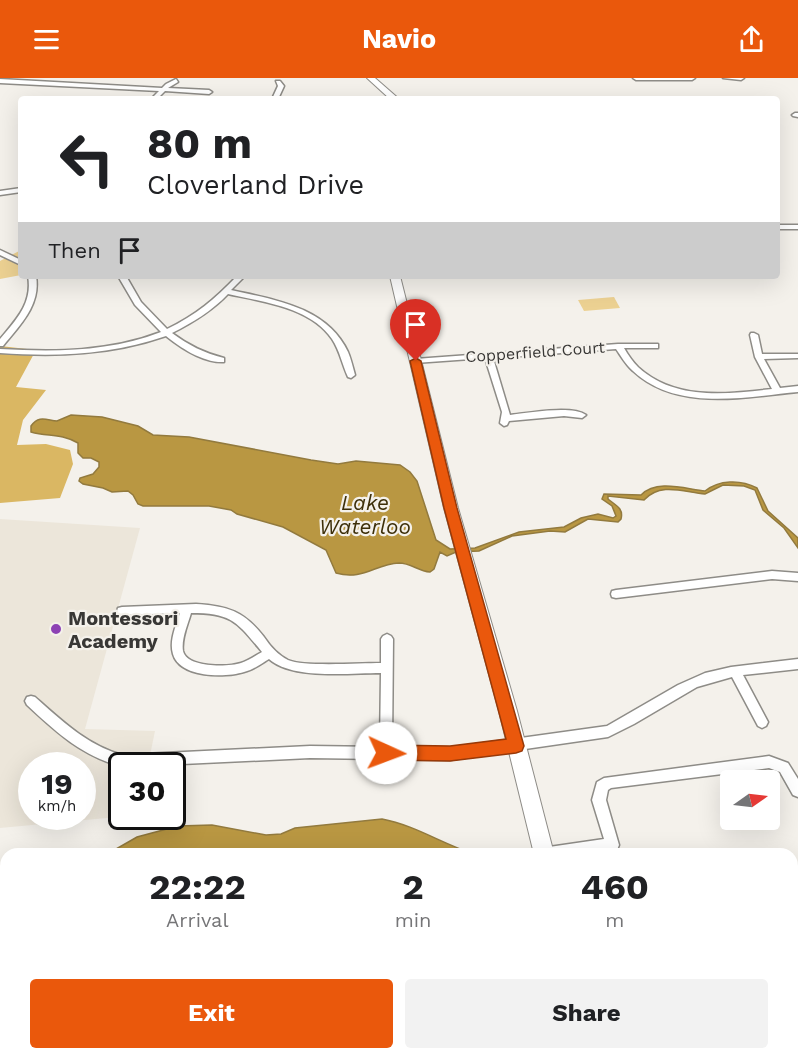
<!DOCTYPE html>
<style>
:root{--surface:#fff;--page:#f2f2f2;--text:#202124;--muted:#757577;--accent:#ea580c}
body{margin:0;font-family:"Work Sans",sans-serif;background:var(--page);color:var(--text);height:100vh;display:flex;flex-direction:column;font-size:22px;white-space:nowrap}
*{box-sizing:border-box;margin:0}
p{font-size:20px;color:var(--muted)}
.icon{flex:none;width:33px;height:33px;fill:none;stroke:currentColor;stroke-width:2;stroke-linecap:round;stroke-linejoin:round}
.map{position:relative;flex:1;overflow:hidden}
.drawer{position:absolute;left:0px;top:770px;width:798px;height:212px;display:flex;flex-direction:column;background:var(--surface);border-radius:18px 18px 0 0;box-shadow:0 6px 24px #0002}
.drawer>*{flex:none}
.top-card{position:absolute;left:18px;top:18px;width:762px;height:183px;border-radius:6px;box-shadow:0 6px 24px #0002;background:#fff;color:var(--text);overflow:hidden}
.needle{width:39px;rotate:76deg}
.fabs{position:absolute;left:720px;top:692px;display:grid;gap:12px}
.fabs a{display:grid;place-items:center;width:60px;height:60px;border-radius:6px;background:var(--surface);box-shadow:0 6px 24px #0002;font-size:30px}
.speed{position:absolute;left:18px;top:674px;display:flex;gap:12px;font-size:30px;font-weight:700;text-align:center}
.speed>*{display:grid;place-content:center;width:78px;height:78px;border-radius:50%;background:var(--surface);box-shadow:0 6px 24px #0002;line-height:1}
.speed small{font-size:15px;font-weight:400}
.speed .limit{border:3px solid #111;border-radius:9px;background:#fff;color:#111}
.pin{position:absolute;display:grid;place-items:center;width:51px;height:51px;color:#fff;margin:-62px -26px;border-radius:50% 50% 50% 0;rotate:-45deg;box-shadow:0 0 6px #0007}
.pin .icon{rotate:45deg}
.me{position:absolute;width:66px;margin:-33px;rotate:92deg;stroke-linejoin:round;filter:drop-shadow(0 0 4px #0008)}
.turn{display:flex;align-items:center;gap:21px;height:126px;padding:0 30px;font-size:27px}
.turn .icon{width:78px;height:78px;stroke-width:2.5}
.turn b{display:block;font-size:42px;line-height:51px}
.then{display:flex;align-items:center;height:57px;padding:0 30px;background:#0003;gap:12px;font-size:22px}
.eta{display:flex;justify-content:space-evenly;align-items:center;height:102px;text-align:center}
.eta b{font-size:36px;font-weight:700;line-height:42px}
.primary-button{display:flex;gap:12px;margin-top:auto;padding:12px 30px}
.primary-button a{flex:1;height:69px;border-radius:6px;background:var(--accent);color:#fff;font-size:24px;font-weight:700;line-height:69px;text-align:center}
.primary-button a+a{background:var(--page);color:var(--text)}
header{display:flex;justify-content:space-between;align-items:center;height:78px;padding:0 30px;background:var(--accent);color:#fff;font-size:27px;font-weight:700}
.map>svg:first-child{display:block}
</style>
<header><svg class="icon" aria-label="menu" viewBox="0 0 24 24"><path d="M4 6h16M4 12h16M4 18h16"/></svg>Navio<svg class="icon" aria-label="share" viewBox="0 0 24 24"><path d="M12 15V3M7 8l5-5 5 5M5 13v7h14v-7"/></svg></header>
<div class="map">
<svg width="798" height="980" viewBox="0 0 798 980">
<rect width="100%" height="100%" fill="#f4f1eb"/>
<path fill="#ece6da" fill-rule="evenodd" d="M0,441l140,9 -55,201 70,2 -7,34h-26v51h6l-128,12zM32,687h50v51h-50z"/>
<g fill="#ecd192">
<path d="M21,172v25l-21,4v-18z"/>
<path d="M614,219l6,11 -36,3 -6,-11z"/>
</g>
<path fill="#dab763" d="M0,268l36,4 -20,37 30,3 -23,30 -6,25 29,-1 24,6 3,14 -13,34 -60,5z"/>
<g fill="#b99742" stroke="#927a3e" stroke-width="1.5">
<path d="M71,337l31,2 36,9 15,9 36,2 122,23 27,4 18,-3 44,4 10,7 7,9 19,59 14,9 25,-1 44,-16 45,-5 17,-9 17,-4 15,4 3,-2 -4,-10 -10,-7 2,-5 37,1c16,-16 44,-6 64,-4 14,-11 35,-12 52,-3l11,23 30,27v10l-14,-20 -21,-18 -8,-20 -11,-4 -21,-1 -18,9c-22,-2 -44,-12 -61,6l-36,-4v3c7,6 16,9 13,20l-3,3 -30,-3 -23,13 -15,-1 -38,5 -33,15 -23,1 -9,4 -7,-4 -6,17 -4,3c-12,-1 -19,-9 -31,-9 -24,1 -36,18 -63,10l-10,-23 -43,-23 -46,-13 -6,-4 -22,-4h-66l-5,-2 -5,-9 -5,-4 -16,1 -9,-4 -20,-4 -4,-3 1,-3 13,-4 6,-7v-5l-8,-4h-8l-5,-5v-10c-18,-10 -30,-6 -47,-11v-6c8,-11 15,-6 26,-5z"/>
<path d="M382,741c32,6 59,24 89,34h-362l28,-16 41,-11 34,-1 54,10 15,-1 14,-6z"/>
</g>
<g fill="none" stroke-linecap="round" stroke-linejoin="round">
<g stroke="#8e8c87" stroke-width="3">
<g id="street">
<path d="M633,0h62l-3,2h-56z"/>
<path d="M723,0h21l-3,2z"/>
<path d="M0,1l162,9 4,-4 10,-5 2,3 -10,6 41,2 3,2 -3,2 -44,-3 -8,8h-6l8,-8 -159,-8z"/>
<path d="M276,3h4l4,5 -6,13h-6l6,-13z"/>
<path d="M795,35h3v4l-5,-1 -1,-1z"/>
<path d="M21,110v4l-21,3v-4z"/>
<rect x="777" y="147" width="21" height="4"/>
<path d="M0,172l21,10v5l-21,-10z"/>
<path d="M28,198h8c5,29 -16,49 -33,70h-3v-7c16,-19 33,-36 28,-63z"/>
<path d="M118,198h8l15,26 26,27c29,-14 48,-30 70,-53h8l-14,14c44,10 96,17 117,62 3,7 5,16 7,23l-4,3 -3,-1c-6,-13 -8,-26 -16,-38 -22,-32 -69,-37 -104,-45 -16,17 -36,29 -56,39 16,12 32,20 52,25v4c-21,1 -43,-14 -58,-26 -55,19 -109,21 -166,17v-4c55,3 109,3 161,-17l-26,-27z"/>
<path d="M751,255h3l4,2 4,19h36v4l-34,1 16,29 18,-2v6c-54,5 -121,20 -165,-21 -7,-6 -12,-15 -17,-22l-123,9 17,57c18,-2 62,-10 76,0l-4,3 -18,-2 -55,5 -2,4 -3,1 -4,-3 2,-11 -17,-54 -70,5 -4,-2 4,-2 203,-15h40v4h-34c4,7 9,14 14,19 37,34 89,27 134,22l-17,-32 -5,-22z"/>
<path d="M772,493l26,2v8l-26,-2 -156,19 -4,-1 -1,-3 1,-3 4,-1z"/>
<path d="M196,526c32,2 48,7 68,33 6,9 14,18 24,23 15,7 73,3 93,3v-24l2,-3 4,-2 4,2 2,3 -1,108 58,1 157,-22 71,-41 27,-12 26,-6 67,-8v10l-55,6 25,47 -2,4 -4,2 -4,-2 -26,-49 -35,10 -63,37 -26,13 -158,23 -140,-2 -149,7h-39v2c-41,-12 -65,-34 -95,-62l-2,-4 2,-4 4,-1 4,1c27,24 52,48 87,58l188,-9 70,1 1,-74c-32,0 -88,7 -112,-14 -8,5 -16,11 -25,13 -19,6 -64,6 -71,-18 -4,-13 3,-28 7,-41l-58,2 -4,-1 -1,-3 1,-3 4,-1zM191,535c41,0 46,9 71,39 -7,4 -14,9 -21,11 -13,4 -54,5 -58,-12 -2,-12 5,-27 8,-38z"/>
<path d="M769,678l19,7 10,16v18l-5,-2 -13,-23 -11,-4 -158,20 -3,2 -2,10 13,45 -2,5 -17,4h-58l2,-5 5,-2 55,-8 -12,-39 5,-18 7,-4z"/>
<path d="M164,975h16l-1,5h-16z"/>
</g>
</g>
<g stroke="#8e8c87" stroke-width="2">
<g id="secondary">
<path d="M367,0h8l24,21h-9z"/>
<path d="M390,198h10l58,232 59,203 37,143h-20l-35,-143 -55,-203z"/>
<path d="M583,975h22l1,5h-22z"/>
</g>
</g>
<use href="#street" fill="#fff" fill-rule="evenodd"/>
<use href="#secondary" fill="#fff" fill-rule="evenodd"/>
</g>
<path fill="#ea580c" stroke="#983908" stroke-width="1.5" d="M416,280l5,3 36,147 67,238 -2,5 -6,2 -66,8 -64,-1 -6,-2 -2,-5 2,-6 6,-2 64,1 56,-7 -62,-231 -34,-147z"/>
<circle fill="#8d42b4" stroke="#f4f1eb" stroke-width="2" cx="56" cy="551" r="6"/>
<g text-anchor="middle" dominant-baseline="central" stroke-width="4.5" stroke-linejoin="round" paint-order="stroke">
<g font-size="16" fill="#383735" stroke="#f4f1eb">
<text transform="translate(535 274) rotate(-4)">Copperfield Court</text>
</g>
<g font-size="20" font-weight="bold" fill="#383735" stroke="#f4f1eb" text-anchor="start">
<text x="68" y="540">Montessori<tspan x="68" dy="23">Academy</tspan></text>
</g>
<g font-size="21" font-style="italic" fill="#3d2f09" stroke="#f4f1eb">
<text x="365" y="424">Lake<tspan x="365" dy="24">Waterloo</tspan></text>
</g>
</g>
</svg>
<div class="fabs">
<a><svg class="needle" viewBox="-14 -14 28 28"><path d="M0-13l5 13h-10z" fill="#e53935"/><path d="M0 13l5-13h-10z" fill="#757577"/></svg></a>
</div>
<div class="speed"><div>19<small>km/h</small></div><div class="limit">30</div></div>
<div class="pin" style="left:416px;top:283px;background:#d93025"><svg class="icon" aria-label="arrive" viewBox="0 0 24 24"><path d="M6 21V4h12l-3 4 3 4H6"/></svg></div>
<svg class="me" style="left:386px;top:675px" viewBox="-20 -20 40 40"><circle r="19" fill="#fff"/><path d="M0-13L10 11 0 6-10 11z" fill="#ea580c"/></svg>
<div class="top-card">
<div class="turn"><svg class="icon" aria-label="left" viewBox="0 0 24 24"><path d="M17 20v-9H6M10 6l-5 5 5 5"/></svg><div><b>80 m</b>Cloverland Drive</div></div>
<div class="then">Then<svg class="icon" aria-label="arrive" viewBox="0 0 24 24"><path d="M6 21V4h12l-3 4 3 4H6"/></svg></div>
</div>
<section class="drawer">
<div class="eta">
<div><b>22:22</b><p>Arrival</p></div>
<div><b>2</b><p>min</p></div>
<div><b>460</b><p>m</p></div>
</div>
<div class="primary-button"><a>Exit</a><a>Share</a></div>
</section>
</div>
